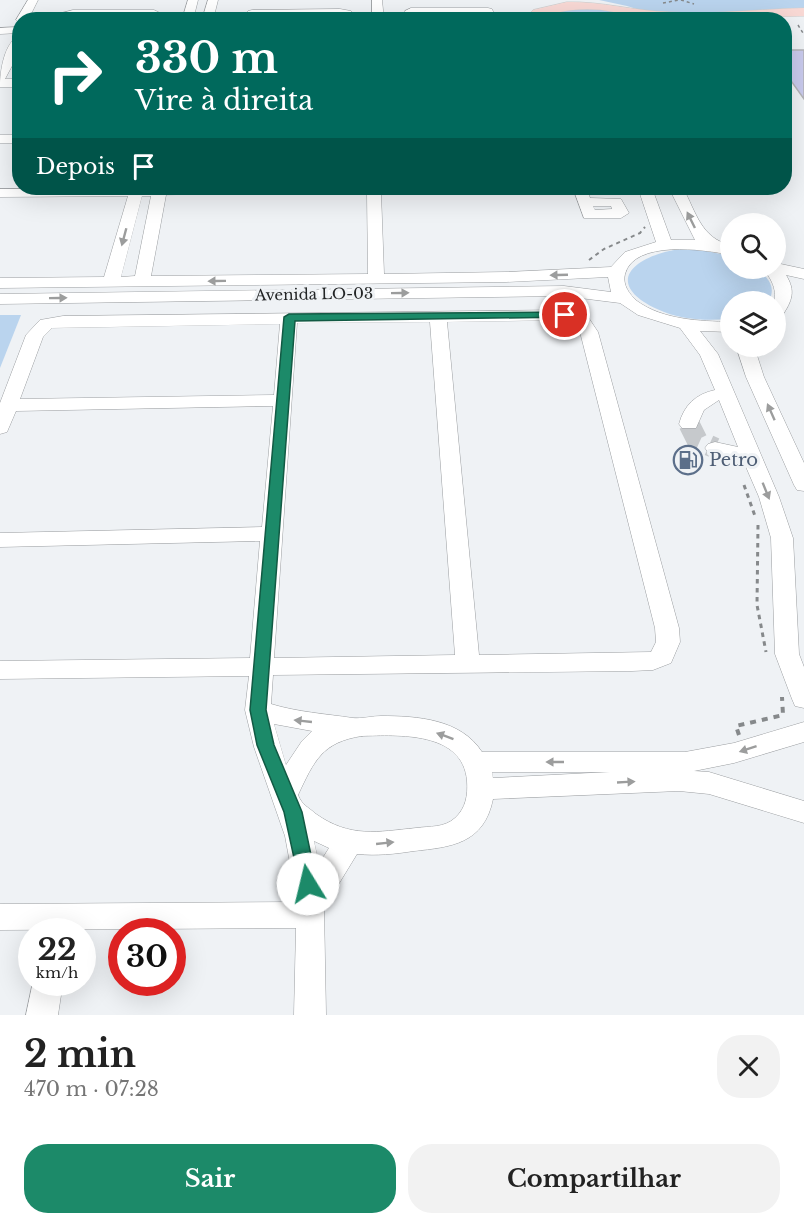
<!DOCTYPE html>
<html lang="pt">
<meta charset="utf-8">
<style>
:root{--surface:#fff;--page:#f2f2f2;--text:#222;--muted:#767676;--accent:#1c8a69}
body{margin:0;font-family:"Libre Baskerville",serif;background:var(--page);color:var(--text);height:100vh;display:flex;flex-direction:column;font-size:22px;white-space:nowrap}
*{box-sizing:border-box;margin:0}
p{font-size:20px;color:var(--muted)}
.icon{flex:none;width:33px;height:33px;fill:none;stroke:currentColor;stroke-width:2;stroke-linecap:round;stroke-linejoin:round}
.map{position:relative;height:1015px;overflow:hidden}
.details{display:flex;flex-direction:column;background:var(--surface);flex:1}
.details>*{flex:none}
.guide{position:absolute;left:12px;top:12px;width:780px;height:183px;border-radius:24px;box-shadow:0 6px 24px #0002;background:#00695c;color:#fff;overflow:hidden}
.controls{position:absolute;left:720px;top:213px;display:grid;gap:12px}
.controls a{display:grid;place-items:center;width:66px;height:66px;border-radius:50%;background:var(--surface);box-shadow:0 6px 24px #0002;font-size:30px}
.speed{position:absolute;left:18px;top:918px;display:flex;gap:12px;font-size:30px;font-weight:700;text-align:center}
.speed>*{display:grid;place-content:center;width:78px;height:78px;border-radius:50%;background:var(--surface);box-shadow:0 6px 24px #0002;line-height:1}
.speed small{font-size:15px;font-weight:400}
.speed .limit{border:9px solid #d22;background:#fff;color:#111}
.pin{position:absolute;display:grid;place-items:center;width:51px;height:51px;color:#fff;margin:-26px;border:3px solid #fff;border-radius:50%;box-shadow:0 2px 6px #0007}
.me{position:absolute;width:66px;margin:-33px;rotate:351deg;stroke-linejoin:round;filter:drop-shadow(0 0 4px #0008)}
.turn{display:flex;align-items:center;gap:21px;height:126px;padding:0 24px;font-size:27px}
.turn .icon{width:78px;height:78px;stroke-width:2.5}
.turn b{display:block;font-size:42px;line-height:51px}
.then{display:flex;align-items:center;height:57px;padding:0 24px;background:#0003;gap:12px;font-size:22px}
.round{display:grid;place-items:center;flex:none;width:63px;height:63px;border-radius:24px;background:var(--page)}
.headline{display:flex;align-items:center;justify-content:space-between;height:102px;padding:0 24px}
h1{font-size:36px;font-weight:700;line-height:45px}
.action{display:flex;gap:12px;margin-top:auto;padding:12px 24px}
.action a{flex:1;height:69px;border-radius:24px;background:var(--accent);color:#fff;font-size:24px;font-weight:700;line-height:69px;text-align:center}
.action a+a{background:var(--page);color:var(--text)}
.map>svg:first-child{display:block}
</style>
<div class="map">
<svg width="804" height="1015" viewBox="0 0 804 1015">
<rect width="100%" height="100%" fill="#eff2f5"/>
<g fill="#bad4ee">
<path d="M599,0h205v12l-148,3 -29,-9z"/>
<path d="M601,6l39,14h-103l5,-7z"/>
<path d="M680,249h17l33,7v12l28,1c11,10 18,18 11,32l-39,1v17c-24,2 -50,1 -73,-10 -57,-27 -20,-54 23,-60z"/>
<path d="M0,315h21l-21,53z"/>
</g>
<path fill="#c9caed" stroke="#b3b3b7" stroke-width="1.5" d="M784,50h20v49l-20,-28z"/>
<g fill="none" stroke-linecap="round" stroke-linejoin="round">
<path stroke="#c6c9cc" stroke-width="21" stroke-dasharray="21 10" stroke-linecap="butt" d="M689,424l8,16 18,8"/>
<g stroke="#9b9ea1" stroke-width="1">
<g id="minor">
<path d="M28,0h10l-10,20h-8l-2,2 -2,-2z"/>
<path d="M188,0h10l-5,20h-11z"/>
<path d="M208,0h10l-5,20h-11z"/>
<path d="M372,0h10l2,20h-12z"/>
<path d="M411,8h77l4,1 3,7 37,-2 6,3 -3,3h-60l9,-4v-2h-67l1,6h-12l-1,-9z"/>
<path d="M340,9l11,2 3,9h-12l-2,-5h-79l-4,1 -1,4h-11l3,-9 4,-1z"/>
<path d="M73,10h81l20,10h-15l-7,-4h-78l-6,4h-11l5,-7z"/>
<path d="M20,27v6l-20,1v-6z"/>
<path d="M20,35v16l-15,28h15v8h-20c0,-16 4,-45 20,-52z"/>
<rect x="0" y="135" width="20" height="8"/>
<path d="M431,188l-7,4 -43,1 3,81 122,-2 105,-5 14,-15 31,-10 -18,-54h14l19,52h24l-26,-52h14c13,24 18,50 47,57v10c-26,-6 -96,-15 -105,19 -3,11 5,21 12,27 26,19 63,20 93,21v10l-30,-1 18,23 61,143 14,41 6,116 5,13v41l-9,-2 -3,-7 -17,-45 -4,-116 -12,-41 -16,-37 -35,-8 -3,-4 3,-4 7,-2 23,5 -19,-47 -15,10 -8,18h-14l-3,-4c5,-19 17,-30 36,-34l-15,-35 -20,-27 -42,-13 -18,-12 -56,-7 -564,8v-10l564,-8 47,6 -3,-15 -102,5 -506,6v-10l104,-1 24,-81 -128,1v-8zM367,193l1,81 -217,2 15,-81zM142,196h9l-16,80 -14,1z"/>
<path d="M573,188h14l3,10 31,1 8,14 -8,5h-37zM593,206h18l1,3 -17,1z"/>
<path d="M776,263l28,6v10l-18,-4c10,16 6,26 -4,41l-6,1c-3,-24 4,-26 -13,-49h13z"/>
<path d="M565,310l21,4 12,18 81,296 1,14 -9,21 -18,7 -21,1 -359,4 -2,29c26,8 55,10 82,14 9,1 19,-2 28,-2 36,0 80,3 101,36h203l49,-9 70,-21v20l-70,21 -40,8 15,1 95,29v22l-95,-29 -30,-3 -186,8c-9,45 -42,48 -79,52 -19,3 -38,5 -57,3l-33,54 2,107h-32l2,-87 -296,2v-26l295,-2 -3,-28 -7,-38 -31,-89 -9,-37 4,-34 -249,3v-18l250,-3 10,-117 -260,6v-14l262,-6 11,-121 -257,5 -9,21 -7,2v-31l26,-68 14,-15 23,-4zM565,320l9,2 6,10 75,296 1,14 -5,10 -172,3 -32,-333zM430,322l25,333 -181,3 23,-335zM280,324l-6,71 -254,4 23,-62 9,-9zM274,724l38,7 -10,10 -16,24zM362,736c36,-1 101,-5 105,45 1,14 -1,27 -12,37 -11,10 -25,8 -39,10 -39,4 -66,10 -100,-14 -8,-7 -14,-9 -18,-19 16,-34 24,-53 64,-59zM492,772h118l-117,6zM314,841l15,7 -10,16z"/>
<path d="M736,346h18l10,31 40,86v28l-7,-1 -3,-5 -48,-108z"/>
<path d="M33,982h30l-5,33h-32z"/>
</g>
</g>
<g stroke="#cfcfcf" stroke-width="1">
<path id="major" d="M567,2c35,-1 67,9 102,10 44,3 90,-3 135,-4v8l-170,4c-20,-13 -56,-13 -79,-7 -12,3 -17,7 -31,7l9,-10z"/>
</g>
<g stroke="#86898b" stroke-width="1.5" stroke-dasharray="3 3" stroke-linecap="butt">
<path d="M681,0l13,4"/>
<path d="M663,3l16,-3"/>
<path d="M798,25l5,8"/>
</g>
<path stroke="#86898b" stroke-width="2" stroke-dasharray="4 4" stroke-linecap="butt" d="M589,260l15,-11 36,-16 5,-6"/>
<g stroke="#86898b" stroke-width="3" stroke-dasharray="4.5 4.5" stroke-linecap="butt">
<path d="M744,485l11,31"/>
<path d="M758,525l-1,80 9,47"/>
</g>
<path stroke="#86898b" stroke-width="4" stroke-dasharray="6 6" stroke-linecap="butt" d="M739,735l-3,-9 47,-11 -1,-18"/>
<use href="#minor" fill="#fff" fill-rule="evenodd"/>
<use href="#major" fill="#f8d8d4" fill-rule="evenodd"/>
</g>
<defs><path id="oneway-solid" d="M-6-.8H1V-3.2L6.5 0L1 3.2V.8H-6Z" transform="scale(1.5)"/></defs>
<g fill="#9c9d9d">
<use href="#oneway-solid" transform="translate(691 220) rotate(-116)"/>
<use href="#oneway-solid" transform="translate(124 237) rotate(105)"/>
<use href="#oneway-solid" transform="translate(559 275) rotate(178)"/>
<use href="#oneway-solid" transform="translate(217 281) rotate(179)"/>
<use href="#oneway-solid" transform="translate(400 293) rotate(-1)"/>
<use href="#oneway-solid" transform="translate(58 298) rotate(-1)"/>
<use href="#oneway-solid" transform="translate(771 412) rotate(-114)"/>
<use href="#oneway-solid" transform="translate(766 491) rotate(68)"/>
<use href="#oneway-solid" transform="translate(303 721) rotate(-174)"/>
<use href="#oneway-solid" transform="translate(445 736) rotate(-160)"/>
<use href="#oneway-solid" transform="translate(748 749) rotate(162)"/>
<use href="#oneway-solid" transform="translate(555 762) rotate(-180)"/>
<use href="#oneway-solid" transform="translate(626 782) rotate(-3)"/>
<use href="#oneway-solid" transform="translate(385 843) rotate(-6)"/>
</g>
<path fill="#1c8a69" stroke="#125a44" stroke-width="1.5" d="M565,312l4,1v4l-274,4 -29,389 8,35 28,67 15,72 -3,6 -6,2 -7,-2 -17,-78 -27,-67 -7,-35 34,-393 5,-3z"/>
<defs>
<g id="fuel-ring" transform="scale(1.5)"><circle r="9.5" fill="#eff2f5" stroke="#5c6f8a" stroke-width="1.5"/><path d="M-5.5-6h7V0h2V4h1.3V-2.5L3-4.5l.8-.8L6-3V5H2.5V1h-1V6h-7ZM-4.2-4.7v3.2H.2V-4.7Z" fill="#5c6f8a"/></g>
</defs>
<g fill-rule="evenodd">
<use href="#fuel-ring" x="688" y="460"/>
</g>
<g text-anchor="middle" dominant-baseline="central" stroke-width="6" stroke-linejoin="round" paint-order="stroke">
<g font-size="15" fill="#232526" stroke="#eff2f5">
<text transform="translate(314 294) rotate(-1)">Avenida LO-03</text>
</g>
<g font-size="18" fill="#4e5e75" stroke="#eff2f5" text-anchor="start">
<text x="709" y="460">Petro</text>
</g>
</g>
</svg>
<div class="controls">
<a><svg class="icon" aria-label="search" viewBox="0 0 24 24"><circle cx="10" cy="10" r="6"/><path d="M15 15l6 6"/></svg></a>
<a><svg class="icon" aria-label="layers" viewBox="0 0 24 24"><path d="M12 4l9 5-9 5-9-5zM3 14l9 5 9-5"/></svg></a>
</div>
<div class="speed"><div>22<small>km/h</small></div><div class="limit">30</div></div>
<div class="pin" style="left:565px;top:315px;background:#d93025"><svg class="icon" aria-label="arrive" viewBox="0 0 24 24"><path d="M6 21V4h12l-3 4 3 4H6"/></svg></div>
<svg class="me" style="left:308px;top:884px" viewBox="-20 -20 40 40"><circle r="19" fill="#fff"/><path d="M0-13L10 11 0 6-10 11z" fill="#1c8a69"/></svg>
<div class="guide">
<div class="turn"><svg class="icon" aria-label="right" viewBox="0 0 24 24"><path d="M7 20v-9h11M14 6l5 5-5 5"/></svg><div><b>330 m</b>Vire à direita</div></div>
<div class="then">Depois<svg class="icon" aria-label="arrive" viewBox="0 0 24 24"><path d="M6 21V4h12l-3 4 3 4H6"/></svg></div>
</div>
</div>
<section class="details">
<div class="headline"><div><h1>2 min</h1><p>470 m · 07:28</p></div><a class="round"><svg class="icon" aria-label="close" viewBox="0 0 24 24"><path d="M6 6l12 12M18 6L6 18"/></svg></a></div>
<div class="action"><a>Sair</a><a>Compartilhar</a></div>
</section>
